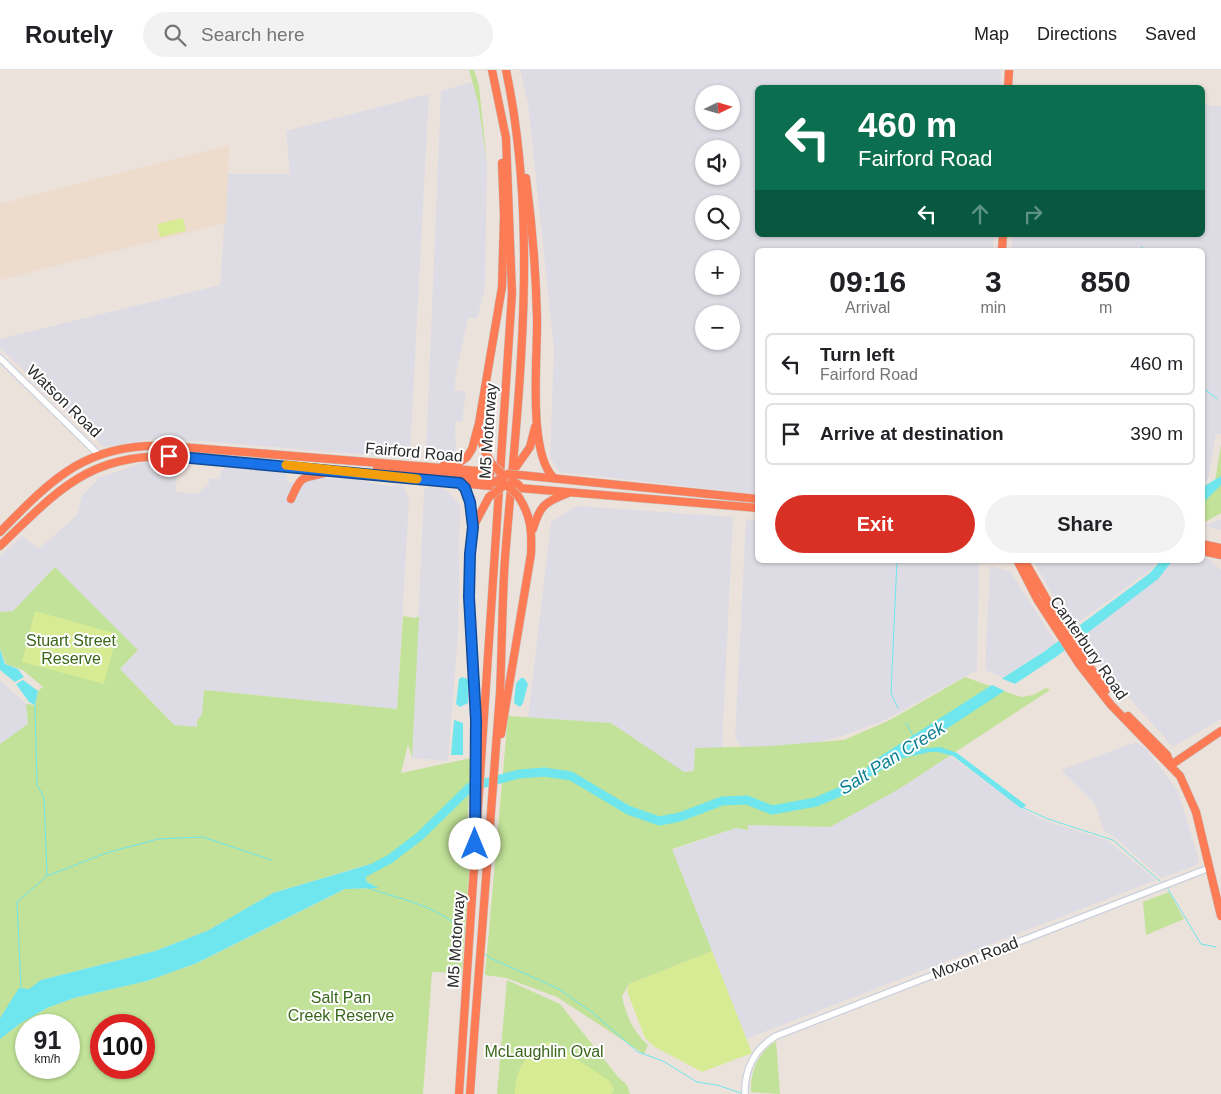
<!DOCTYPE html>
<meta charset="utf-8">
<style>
:root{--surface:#fff;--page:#f2f2f2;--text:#202124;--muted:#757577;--line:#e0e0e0;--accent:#d93025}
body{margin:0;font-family:Helvetica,sans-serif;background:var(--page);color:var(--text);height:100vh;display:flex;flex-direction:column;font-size:19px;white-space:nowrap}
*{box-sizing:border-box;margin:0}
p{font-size:16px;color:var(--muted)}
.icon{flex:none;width:28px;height:28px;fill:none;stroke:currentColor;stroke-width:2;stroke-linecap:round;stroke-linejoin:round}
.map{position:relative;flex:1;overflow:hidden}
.sheet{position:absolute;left:755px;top:178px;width:450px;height:315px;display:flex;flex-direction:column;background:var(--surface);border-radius:8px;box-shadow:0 1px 4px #0004}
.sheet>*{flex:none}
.guide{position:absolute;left:755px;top:15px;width:450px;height:152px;border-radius:8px;box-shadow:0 1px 4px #0004;background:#0b6e4f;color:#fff;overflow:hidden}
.needle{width:32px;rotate:85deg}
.buttons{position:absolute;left:695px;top:15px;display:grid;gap:10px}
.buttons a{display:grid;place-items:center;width:45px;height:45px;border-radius:50%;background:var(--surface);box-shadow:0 1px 4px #0004;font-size:25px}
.speed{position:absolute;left:15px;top:944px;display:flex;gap:10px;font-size:25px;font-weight:700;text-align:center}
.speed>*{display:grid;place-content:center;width:65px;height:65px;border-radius:50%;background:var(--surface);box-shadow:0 1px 4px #0004;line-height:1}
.speed small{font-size:12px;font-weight:400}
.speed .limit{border:8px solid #d22;background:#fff;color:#111}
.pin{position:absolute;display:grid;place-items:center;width:42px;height:42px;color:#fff;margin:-21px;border:2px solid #fff;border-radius:50%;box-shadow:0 1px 5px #0007}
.me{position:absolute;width:55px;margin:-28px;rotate:0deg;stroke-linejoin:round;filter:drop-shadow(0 0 4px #0008)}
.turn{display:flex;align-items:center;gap:18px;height:105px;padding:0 20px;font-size:22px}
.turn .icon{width:65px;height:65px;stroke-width:2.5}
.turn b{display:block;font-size:35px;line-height:42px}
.lanes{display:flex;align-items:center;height:48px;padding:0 20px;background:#0003;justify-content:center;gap:25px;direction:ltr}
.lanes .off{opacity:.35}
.eta{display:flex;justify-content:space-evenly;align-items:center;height:85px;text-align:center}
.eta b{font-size:30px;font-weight:700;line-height:35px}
.primary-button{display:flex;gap:10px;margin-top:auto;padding:10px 20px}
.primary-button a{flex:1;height:58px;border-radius:30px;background:var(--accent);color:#fff;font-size:20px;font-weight:700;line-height:58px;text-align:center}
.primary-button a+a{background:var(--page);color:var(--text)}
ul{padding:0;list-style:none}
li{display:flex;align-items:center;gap:15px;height:62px;margin:0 10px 8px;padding:0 10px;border:2px solid var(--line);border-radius:8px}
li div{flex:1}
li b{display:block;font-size:19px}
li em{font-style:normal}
header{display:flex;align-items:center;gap:30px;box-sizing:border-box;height:70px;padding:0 25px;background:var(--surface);border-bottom:1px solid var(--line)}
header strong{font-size:24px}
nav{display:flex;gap:28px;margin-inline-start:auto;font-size:18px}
.search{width:350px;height:45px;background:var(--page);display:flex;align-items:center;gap:12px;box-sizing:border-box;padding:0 18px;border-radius:28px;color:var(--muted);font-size:19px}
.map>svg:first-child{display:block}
</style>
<header>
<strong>Routely</strong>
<div class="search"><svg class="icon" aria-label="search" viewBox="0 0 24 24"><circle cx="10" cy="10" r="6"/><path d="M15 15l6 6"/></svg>Search here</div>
<nav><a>Map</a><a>Directions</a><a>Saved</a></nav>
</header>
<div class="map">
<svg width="1221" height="1024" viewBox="0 0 1221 1024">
<rect width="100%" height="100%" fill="#ece2dc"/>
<g fill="#dddce4" fill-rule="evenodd">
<path d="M520,0h481v17l-243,1v147h236l-1,15h-235l-1,244 -198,-22 -9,-15 4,-107 -26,-247zM704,24h27v27h-27zM704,79h27v27h-27zM704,134h27v27h-27zM704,189h27v27h-27zM704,244h27v27h-27z"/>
<path d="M472,12l6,20 9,62 -2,124 -8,30h-9l-11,50 -3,22 12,2 -4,30 -7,-1 1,35 -30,-3 15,-362z"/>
<path d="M429,24l-19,359 -2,3 -4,2 -203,-17 -56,-1 -41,7 -104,-99v-9l220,-54 8,-111h62l-4,-43z"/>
<path d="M1203,35l18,1v328h-5l-7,41 -6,12 -1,-237h-190v-15h190z"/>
<path d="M147,391l30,3 -1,28 21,2 12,-10v-6l11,1 1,-8 4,-4 61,5 1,10 14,2 17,-6 36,1 33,7 16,-1 6,15 -12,209 -193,-19 -2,25 -5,6v7l-23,-3 -54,-56 18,-19 -119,-46 -6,7 -13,1v-56l22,-20 17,13 38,-34 5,-19 17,-18z"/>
<path d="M428,417l17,2 15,16 -2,130 -10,126 -36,-3 12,-268z"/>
<path d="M577,436l156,11 -11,231h-27l-1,23 -11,1 -72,-49 -83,-5 23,-196z"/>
<path d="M746,449l11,1 1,40h221l-2,110 -94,51 -44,16 -49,12 -46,1 -9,-12z"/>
<path d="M1221,449v11l-16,-4z"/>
<path d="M1203,487l5,1 13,12v149l-48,28 -96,-108 94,-79h31z"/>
<path d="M1033,490h124l-4,8 -82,60z"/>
<path d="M990,496l20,5 46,72 -53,34 -18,-7z"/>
<path d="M0,610l26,24 2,20 -28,20z"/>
<path d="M1136,672l10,7 32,42 21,69 -2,5 -36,13 -44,-39 -13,-8 -9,-27 -34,-34z"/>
<path d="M949,685l75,55 24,12 59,18 49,40 -410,159 -74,-189 64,-22 12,2 -1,-5 83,2 69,-38z"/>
</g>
<path fill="#eddbcb" d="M229,75l-3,78 -226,57v-76z"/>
<g fill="#c1e298" fill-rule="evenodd">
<path d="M469,0h5l5,16 8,78 -9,-62z"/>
<path d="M1221,374v69l-18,10v-20l11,-15z"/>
<path d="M55,497l83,83 -18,19 54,56 23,2v-6l5,-7 2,-24 193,19 6,-93 12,2 4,-2 -7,142 -4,-14 -7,29 70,-15 -5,93 3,20 -7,102 -30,-1 -9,122h-423v-55l21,-16 26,-15 27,-10 73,-17 50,-18 148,-74 32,-1 -10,-6 -3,-10 6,-8 -97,29 -66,38 -52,20 -114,29 -34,29 -7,9v-274l28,-20 -2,-20 9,1 3,-14 5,-4 -20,-17 -17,-6 -6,-15v-37l13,-1zM26,955h43v43h-43zM101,955h43v43h-43z"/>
<path d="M965,607l56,20 12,-2 13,-7 4,2 -151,99 -69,38 -83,-2 2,5 -13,-2 -64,21 40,102 -83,33 -7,12c4,19 11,36 26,49l-4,9 -87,-57 -51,-19 -21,-3 23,-259 103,7 73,49 10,-1 1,-23 75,-2 74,-6 46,-20z"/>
<path d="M1169,822l15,27 -38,16 -3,-33z"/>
<path d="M507,910l53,24 59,74 8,7 3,9h-133z"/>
<path d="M776,971l4,53 -29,-2c-1,-21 7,-39 25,-51z"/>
</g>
<g fill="#d7ea94">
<path d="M183,148l3,13 -26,6 -3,-13z"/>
<path d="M35,541l82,23 -13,50 -82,-22z"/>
<path d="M712,881l40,102 -50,19 -47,-25 -10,-9 -18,-47 2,-7z"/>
<path d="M549,971l61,40 4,8 -2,5h-97c-1,-25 13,-42 34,-53z"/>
</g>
<g fill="#6fe6ed">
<path d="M1221,406v9l-18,18v-16z"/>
<path d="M1161,490h12l-15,19 -102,78 -140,92 24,-2 17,6 69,52 -4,4 -69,-53 -15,-4h-8l-27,6 -66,37 -2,-5 21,-11 17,-18 172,-110 105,-78z"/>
<path d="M0,579l5,15 13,5 6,8 -9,5 -15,-12z"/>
<path d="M462,607l6,2v24l-8,4 -4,-3 3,-25z"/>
<path d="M521,608h3l4,6 -5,19 -3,4 -6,-4 2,-20z"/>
<path d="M23,610l15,11 -3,14 -6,-3 -13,-18z"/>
<path d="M454,650l9,3v32h-12z"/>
<path d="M371,794l-7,8 3,10 12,6 -34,1 -148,74 -50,18 -73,17 -27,10 -26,15 -21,16v-21l19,-30 10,1 12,-9 114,-29 52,-20 66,-38z"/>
</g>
<path fill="#ece2dc" d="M1000,608l18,7 -11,7 -17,-8z"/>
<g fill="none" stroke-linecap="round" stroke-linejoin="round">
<g stroke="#6fe6ed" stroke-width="1">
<path d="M1141,176l3,4"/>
<path d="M1202,317l15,12"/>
<path d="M897,490l-6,133 7,15"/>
<path d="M35,635l2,80 7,12 3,78"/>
<path d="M906,653l8,14"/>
<path d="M1024,738l24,11 65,21 47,41"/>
<path d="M368,818c37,13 71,17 99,47"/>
<path d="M1168,819l33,55 15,3"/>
<path d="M483,882l7,6 69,31 34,24 45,39 25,9 34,21 20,3 27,9"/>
<path d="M21,918l-4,-86 30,-26 59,-23 52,-14 45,-2 68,23"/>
</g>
<path stroke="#6fe6ed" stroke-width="9" d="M354,808l36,-19 30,-23 50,-49 49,-13 25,-2 27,4 57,34 31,11 21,-4 42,-16 25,-1 25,10 44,-8 30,-13"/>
<g stroke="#cad1dc" stroke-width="8">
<g id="secondary">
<path d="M0,288l99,97"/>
<path d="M745,1024c-1,-24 10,-46 31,-58l433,-168"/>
</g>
</g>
<g stroke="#c3c3c3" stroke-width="9">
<g id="highway">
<path d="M1008,18l1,-18"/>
<path d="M526,108c6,46 10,94 11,140 1,37 -10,135 17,160"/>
<path d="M1002,180l1,-15"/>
<path d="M479,362l5,18 8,14"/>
<path d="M444,395l16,-3 7,-5 5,-8 7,-26 23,-136 2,-71 -2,-53"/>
<path d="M516,397l14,-20 5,-20"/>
<path d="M377,398l114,11"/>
<path d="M508,404l-9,6 11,8"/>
<path d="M520,405l238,24"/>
<path d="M460,413c12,12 10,29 13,44"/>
<path d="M519,418l239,20"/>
<path d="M291,429c12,-28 12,-19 37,-27"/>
<path d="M533,459c7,-24 12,-27 35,-36"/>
<path d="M0,462c53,-54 87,-90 169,-86l322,26"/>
<path d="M1202,474l19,4"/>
<path d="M0,476c63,-61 92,-95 187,-89l303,29"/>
<path d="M1202,481l19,4"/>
<path d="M1017,490l20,39 42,65 32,41 69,71 16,36 25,104"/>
<path d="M1024,490l42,73 40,57"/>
<path d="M1128,646l39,39 4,10"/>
<path d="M501,664l30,-180c1,-23 0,-39 -13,-58"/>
<path d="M1171,695l50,-34"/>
<path d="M475,719l1,-58 -7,-134 1,-42 3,-28 16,-30"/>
<path d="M459,1024l53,-801 -6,-155 -14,-68"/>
<path d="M470,1024c9,-134 21,-268 30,-401 2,-45 2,-90 5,-135 13,-162 35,-327 1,-488"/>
</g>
</g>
<use href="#secondary" stroke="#fff" stroke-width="5.5"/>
<use href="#highway" stroke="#fd7c56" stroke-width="8"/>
<g stroke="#c3c3c3" stroke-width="9" stroke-linecap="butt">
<g id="highway-bridge">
<path d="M492,394l9,9"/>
<path d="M508,404l12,1"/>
<path d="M512,411l7,4"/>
<path d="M490,414l9,-4"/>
<path d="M510,418l8,8"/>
<path d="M489,427l13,-10"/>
</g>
</g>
<use href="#highway-bridge" stroke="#fd7c56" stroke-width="8"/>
</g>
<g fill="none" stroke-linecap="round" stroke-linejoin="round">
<g stroke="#114b97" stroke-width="12">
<path id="route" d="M169,386l291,27 5,5 5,14 3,25 -3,27 -1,43 7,123 -1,124"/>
</g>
<use href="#route" stroke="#1a73e8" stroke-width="9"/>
<path stroke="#f59e0b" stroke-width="9" d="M286,395l131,14"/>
</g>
<g text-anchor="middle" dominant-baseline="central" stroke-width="4" stroke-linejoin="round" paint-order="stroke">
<g font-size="16" fill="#2a2a2a" stroke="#fff">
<text transform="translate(64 331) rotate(44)">Watson Road</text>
<text transform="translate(488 361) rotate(-86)">M5 Motorway</text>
<text transform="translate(414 382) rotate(5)">Fairford Road</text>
<text transform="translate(1089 578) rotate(55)">Canterbury Road</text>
<text transform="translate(456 870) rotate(-86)">M5 Motorway</text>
<text transform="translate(975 888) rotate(-21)">Moxon Road</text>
</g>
<g font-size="16" fill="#39661a" stroke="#fff">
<text x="71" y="570">Stuart Street<tspan x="71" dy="18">Reserve</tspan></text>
<text x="341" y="927">Salt Pan<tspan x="341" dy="18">Creek Reserve</tspan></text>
<text x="544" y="981">McLaughlin Oval</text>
</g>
<g font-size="18" font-style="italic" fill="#0e8092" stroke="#fff">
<text transform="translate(892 688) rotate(-32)">Salt Pan Creek</text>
</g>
</g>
</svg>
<div class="buttons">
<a><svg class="needle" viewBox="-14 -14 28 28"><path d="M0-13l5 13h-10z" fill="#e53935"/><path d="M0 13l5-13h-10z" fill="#757577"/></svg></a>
<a><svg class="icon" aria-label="sound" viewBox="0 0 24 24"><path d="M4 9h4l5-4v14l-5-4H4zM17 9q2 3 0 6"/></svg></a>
<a><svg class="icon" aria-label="search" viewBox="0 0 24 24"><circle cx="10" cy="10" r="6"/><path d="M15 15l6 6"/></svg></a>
<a>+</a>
<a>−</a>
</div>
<div class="speed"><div>91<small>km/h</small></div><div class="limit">100</div></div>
<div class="pin" style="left:169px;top:386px;background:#d93025"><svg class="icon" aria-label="arrive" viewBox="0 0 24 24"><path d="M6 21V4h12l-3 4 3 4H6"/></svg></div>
<svg class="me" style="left:475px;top:774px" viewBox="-20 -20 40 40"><circle r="19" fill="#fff"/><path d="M0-13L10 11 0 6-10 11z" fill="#1a73e8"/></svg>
<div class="guide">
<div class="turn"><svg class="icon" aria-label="left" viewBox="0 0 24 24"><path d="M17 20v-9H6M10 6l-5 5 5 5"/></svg><div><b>460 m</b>Fairford Road</div></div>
<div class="lanes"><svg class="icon" aria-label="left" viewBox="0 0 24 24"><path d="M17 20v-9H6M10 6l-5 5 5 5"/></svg><svg class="icon off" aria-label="ahead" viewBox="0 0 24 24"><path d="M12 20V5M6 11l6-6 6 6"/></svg><svg class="icon off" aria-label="right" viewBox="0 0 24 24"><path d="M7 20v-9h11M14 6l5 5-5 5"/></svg></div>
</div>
<section class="sheet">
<div class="eta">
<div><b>09:16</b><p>Arrival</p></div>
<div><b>3</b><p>min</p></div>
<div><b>850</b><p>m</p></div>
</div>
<ul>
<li><svg class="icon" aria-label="left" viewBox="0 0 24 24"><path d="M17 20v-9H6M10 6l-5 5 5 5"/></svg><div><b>Turn left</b><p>Fairford Road</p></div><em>460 m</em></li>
<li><svg class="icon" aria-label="arrive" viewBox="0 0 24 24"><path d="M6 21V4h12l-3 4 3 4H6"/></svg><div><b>Arrive at destination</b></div><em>390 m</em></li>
</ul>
<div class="primary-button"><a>Exit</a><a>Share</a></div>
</section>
</div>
